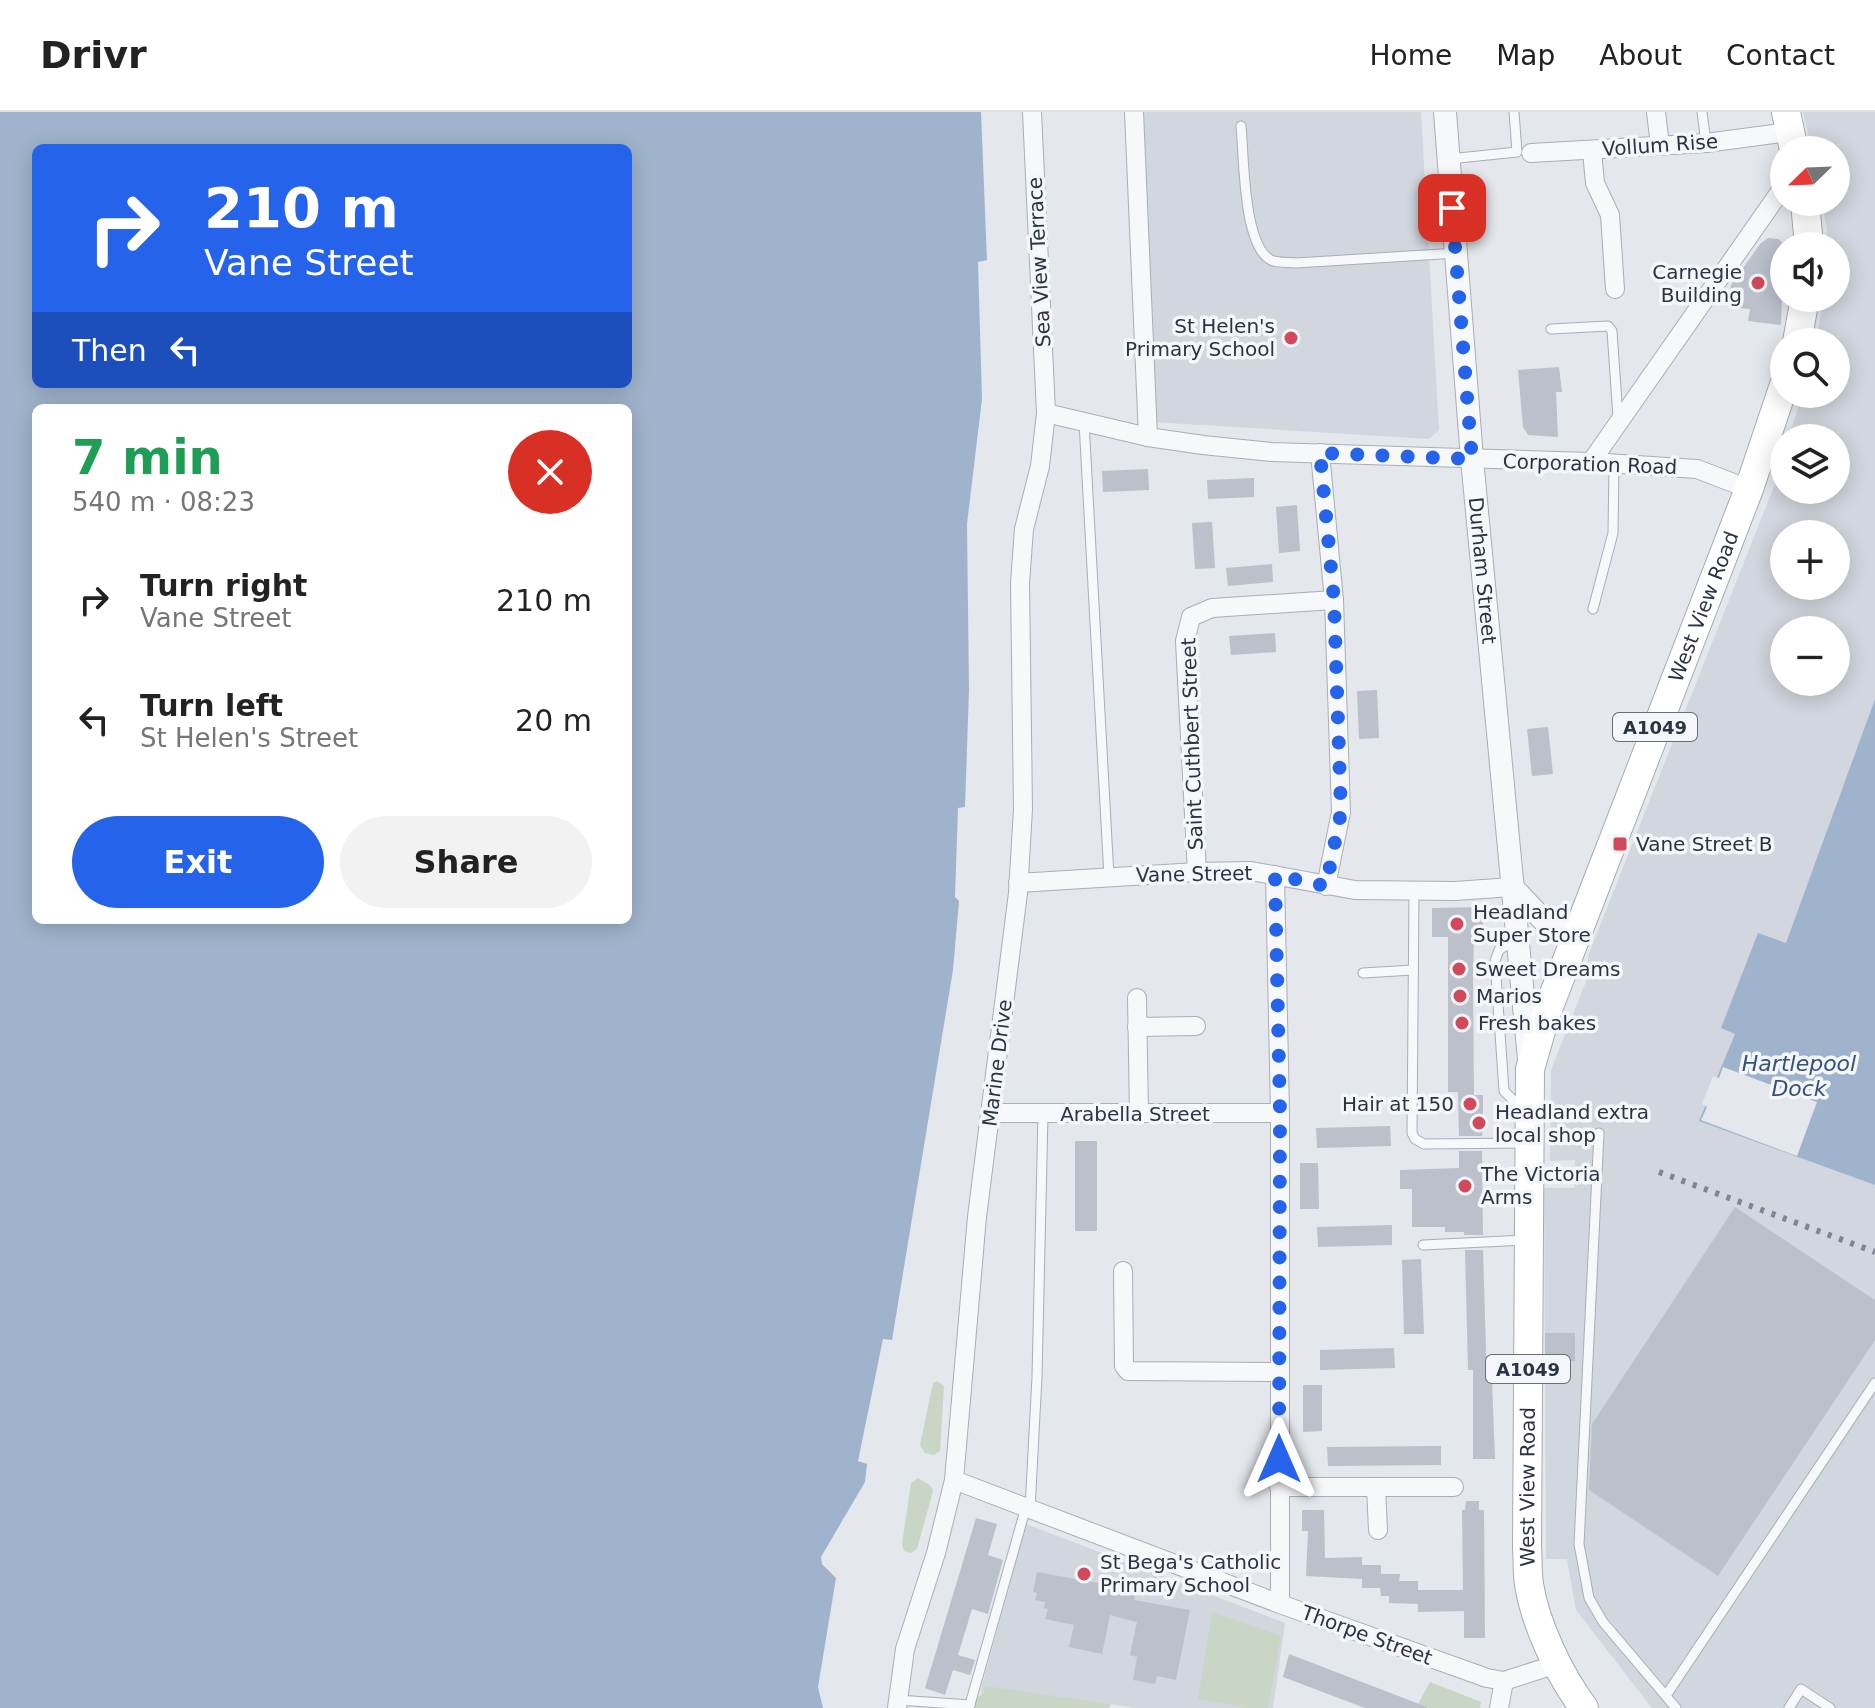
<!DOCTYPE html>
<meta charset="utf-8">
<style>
:root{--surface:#fff;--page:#f2f2f2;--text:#222;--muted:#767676;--line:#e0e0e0;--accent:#2563eb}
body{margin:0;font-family:"DejaVu Sans",sans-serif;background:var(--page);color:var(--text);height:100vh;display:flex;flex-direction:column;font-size:30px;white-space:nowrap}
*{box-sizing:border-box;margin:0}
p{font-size:26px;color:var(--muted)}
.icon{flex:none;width:44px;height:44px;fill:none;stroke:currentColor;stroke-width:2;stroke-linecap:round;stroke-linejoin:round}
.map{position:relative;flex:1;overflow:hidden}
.sheet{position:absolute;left:32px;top:292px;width:600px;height:520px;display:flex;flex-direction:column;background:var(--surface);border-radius:12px;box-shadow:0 4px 20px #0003}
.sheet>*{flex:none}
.hud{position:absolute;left:32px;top:32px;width:600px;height:244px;border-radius:12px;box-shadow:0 4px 20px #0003;background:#2563eb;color:#fff;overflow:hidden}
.needle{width:52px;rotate:247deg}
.buttons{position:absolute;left:1770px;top:24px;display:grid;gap:16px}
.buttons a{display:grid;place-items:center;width:80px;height:80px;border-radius:50%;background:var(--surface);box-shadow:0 4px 20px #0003;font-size:40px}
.pin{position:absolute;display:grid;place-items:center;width:68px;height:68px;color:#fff;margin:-34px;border-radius:16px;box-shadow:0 4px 12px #0006}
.me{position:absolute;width:88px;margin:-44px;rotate:0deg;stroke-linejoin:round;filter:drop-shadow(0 0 6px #0008)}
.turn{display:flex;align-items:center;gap:28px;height:168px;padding:0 40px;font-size:36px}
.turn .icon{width:104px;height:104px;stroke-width:2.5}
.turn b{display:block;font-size:56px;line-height:68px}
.then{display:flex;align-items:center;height:76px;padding:0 40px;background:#0003;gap:16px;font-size:30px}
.round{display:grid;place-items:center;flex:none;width:84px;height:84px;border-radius:42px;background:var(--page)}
.summary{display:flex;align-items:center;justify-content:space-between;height:136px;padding:0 40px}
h1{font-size:48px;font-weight:600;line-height:60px;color:#1e9e55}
.primary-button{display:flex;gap:16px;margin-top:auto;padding:16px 40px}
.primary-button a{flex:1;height:92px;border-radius:48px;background:var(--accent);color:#fff;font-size:32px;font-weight:600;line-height:92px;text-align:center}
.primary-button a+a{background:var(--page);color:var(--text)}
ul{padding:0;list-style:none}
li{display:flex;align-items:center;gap:24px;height:120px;padding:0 40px}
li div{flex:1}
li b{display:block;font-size:30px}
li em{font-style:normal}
header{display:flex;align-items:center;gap:48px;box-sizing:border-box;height:112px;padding:0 40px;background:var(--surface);border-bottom:2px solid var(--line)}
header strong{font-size:38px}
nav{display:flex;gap:44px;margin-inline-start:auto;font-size:28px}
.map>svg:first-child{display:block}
</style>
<header>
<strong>Drivr</strong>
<nav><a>Home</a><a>Map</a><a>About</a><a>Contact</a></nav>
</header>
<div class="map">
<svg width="1875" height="1596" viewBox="0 0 1875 1596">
<rect width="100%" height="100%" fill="#e4e7ec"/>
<g fill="#d2d6de" fill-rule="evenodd">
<path d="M1139,0h282l18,318 -10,9 -277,-17z"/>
<path d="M1803,0h72v1596h-223l-76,-98 -9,-51h-21l-2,-371h31v-28l-25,1 1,-91 36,-91 1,-23 187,-472 9,-30v36h52v-52h-47l13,-44h34v-52h-20l8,-44h12v-52h-10l1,-17 -5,-27h14v-52h-24zM1784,422h52v52h-52zM1784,518h52v52h-52z"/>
<path d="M1026,1412l259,99 -12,85h-139l-23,-4 -2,4h-129l2,-23z"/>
</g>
<g fill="#c9d6c5">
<path d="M937,1269l7,5 -4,65 -6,4 -9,-2 -5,-8 13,-62z"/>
<path d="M918,1366l13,8 2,5 -16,58 -6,4 -7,-2 -2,-7 9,-61z"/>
<path d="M1212,1500l69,24 -13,72h-21l-49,-9z"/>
<path d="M1430,1570l51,20 -1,6h-64z"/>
<path d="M985,1574l125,18 -1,4h-136v-9l11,-5z"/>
</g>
<g fill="#9fb4cc" fill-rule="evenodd">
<path d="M0,0h981l6,148 -9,2 4,137 -15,125 2,166 -4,117 -7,1 -3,89 4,4 -6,69 -61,370 -9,-1 -25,122 9,3 -2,18 -44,75 1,7 14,14 -18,109 5,21h-823zM36,36h592v236h-592zM36,296h592v512h-592z"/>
<path d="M1875,587v486l-176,-64 36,-87 -14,-6 37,-95 28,10z"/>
</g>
<path fill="#e4e7ec" d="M1723,955l94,35 -20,54 -96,-36 6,-13 -5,-3 11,-28 6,2z"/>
<g fill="#bbc0ca">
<path d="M1768,126l10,1 6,5 -3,81 -33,-4 2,-12 -21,-2 2,-22 29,-41z"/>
<path d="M1559,255l3,25h-6l2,45 -30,-2 -5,-8 -5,-57z"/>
<path d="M1148,357l1,21 -46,2 -1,-21z"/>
<path d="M1254,366v19l-46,2 -1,-19z"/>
<path d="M1297,393l3,46 -21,2 -3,-46z"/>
<path d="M1212,410l3,46 -20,1 -3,-46z"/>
<path d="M1272,452l1,18 -45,4 -2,-18z"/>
<path d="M1275,521l1,19 -45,3 -2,-19z"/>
<path d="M1377,578l2,48 -20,1 -2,-48z"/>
<path d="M1548,615l5,47 -21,2 -5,-47z"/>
<path d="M1483,795v29h-9l-1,45 1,114h9v35l-1,6h-23l-1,-44h-10v-155h-16v-29z"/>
<path d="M1390,1014l1,20 -74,2 -1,-20z"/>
<rect x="1075" y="1029" width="22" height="90"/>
<path d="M1459,1039h23l1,84h-19v-3h-19v-5h-33v-38h-12v-19l59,-2z"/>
<path d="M1300,1051h18l1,46h-19z"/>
<path d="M1735,1095l140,93v40l-157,236 -129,-86 3,-66z"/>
<path d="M1392,1113v20l-74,2 -1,-20z"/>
<path d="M1465,1138h18l4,132h5l3,77h-22v-89h-5z"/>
<path d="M1421,1147l3,75h-20l-2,-74z"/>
<rect x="1545" y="1221" width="30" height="28"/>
<path d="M1394,1236l1,20 -75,2v-20z"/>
<path d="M1303,1273h19v46l-19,1z"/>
<path d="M1441,1334v19l-113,1 -1,-19z"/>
<path d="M1466,1389h13v9h5l1,128h-21v-27l-46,1v-8l-29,-1v-7h-8l-1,-8h-18v-9l-56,-3 2,-45h-6v-21h22l1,48 37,-1v8h19v9h19l-1,7h19v9h45l-1,-80h3z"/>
<path d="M976,1406l21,6 -9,31 15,5 -15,54 -16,-5 -14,46 17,5 -5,15 -17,-5 -8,25 -20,-7z"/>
<path d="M1037,1460l99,18 -2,10 56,10 -14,70 -19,-4 -2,8 -22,-4 4,-23 -7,-2 7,-33 -27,-7 -8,39 -33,-7 5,-22 -29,-6 3,-10 -4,-1 1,-6 -10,-2 2,-7 -4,-1z"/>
<path d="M1289,1542l138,53v1h-62l-82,-31z"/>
</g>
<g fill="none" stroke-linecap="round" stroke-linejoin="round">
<g stroke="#a9aeb7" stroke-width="11">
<g id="service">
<path d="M1702,0l4,31"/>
<path d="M1241,14c3,30 2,120 30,134 6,3 17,2 25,3l161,-10"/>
<path d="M1449,47l68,-7 -3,-40"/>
<path d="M1551,217l57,-3 4,5 6,86"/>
<path d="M1084,310l25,455"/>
<path d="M1593,497l20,-76 1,-69"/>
<path d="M1414,780l-2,241 3,6 9,5 102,-1"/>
<path d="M1517,826l-18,12 -4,11 9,130 18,18"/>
<path d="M1363,861l50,-3"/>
<path d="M1599,1021l-20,411 10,54 14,24 73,86"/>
<path d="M1423,1133l103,-5"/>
<path d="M1030,1397l7,-132 6,-263"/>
<path d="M1667,1582l208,-311"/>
<path d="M898,1588l72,5"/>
<path d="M969,1596l57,-201"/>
<path d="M1789,1596l12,-19 29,19"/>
</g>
</g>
<g stroke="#a9aeb7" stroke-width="20">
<g id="minor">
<path d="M1134,0l14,325"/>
<path d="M1656,0l4,34"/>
<path d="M1592,39l3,32 15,32 5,74"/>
<path d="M1531,41l175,-10 83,-11"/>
<path d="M1046,301l102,24 55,8 69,7 319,10 106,7 52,20"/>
<path d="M1320,341l14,147 7,212 -15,74"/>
<path d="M1591,350l193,-276"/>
<path d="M1197,760l-12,-231 6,-24 21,-9 122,-8"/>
<path d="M1275,763l5,238v491"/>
<path d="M1018,771l179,-11 54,-1 104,19 100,1 57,-4"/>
<path d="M1137,886l2,116"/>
<path d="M1137,915l59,-1"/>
<path d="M991,1001h289"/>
<path d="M1123,1159l1,95 4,5 151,1"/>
<path d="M954,1368l326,124 207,74 17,3 53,-17"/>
<path d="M1279,1375h175"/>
<path d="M1376,1375l2,43"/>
<path d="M897,1596l8,-59 31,-96 18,-73 23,-263 41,-324 5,-84 -3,-226 4,-54 16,-63 6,-53 -14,-301"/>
<path d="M1499,1596l5,-27"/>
</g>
</g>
<g stroke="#a9aeb7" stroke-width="24">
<g id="tertiary">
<path id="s1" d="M1445,0l27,347 57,600"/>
<path d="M1512,775l38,40 24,11"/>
</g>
</g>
<g stroke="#a3abb8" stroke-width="30">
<g id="primary">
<path d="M1786,0l8,38"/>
<path d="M1805,90l4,44"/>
<path d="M1797,230l8,-44"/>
<path id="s2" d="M1584,1596c-24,-32 -49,-84 -55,-124 -2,-12 -1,-25 -2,-37l3,-478 15,-52 204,-528 35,-104"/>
</g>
</g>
<use href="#service" stroke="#f7f8fa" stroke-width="9"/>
<use href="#minor" stroke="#f7f8fa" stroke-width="18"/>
<use href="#tertiary" stroke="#f7f8fa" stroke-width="22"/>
<use href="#primary" stroke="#fff" stroke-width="28"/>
<path stroke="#7d8696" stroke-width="6" stroke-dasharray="4 8" stroke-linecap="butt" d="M1659,1060l216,80"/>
</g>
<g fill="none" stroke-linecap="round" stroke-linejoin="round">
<path stroke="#2563eb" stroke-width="14" stroke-dasharray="0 25.2" d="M1279,1347l1,-346 -5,-238 51,11 15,-74 -7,-212 -14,-147 152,6 -20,-251"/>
</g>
<g fill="#d1495b" stroke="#f4f6f9" stroke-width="3">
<circle cx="1758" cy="171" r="8"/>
<circle cx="1291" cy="226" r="8"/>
<rect x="1612" y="724" width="16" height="16" rx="4"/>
<circle cx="1457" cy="812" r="8"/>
<circle cx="1459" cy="857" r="8"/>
<circle cx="1460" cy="884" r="8"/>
<circle cx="1462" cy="911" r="8"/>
<circle cx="1470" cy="992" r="8"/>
<circle cx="1479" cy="1011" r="8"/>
<circle cx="1465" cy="1074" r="8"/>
<circle cx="1084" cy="1462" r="8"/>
</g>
<g text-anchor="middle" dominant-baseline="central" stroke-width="7" stroke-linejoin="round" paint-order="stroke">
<g fill="#f4f6f9" stroke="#676e7b" stroke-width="2">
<rect x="1613" y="601" width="84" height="28" rx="6"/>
<rect x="1486" y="1243" width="84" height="28" rx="6"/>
</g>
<g font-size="18" font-weight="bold" fill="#2b3445">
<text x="1655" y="615">A1049</text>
<text x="1528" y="1257">A1049</text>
</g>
<g font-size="20" fill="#2b3445" stroke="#f4f6f9">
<text transform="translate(1660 33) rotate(-4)">Vollum Rise</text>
<text transform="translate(1039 150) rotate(-93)">Sea View Terrace</text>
<text transform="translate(1590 352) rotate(2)">Corporation Road</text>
<text stroke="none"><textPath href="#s1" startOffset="460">Durham Street</textPath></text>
<text stroke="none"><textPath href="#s2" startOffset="1146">West View Road</textPath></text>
<text transform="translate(1192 632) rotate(-92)">Saint Cuthbert Street</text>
<text transform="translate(1194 762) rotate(-1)">Vane Street</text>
<text transform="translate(997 951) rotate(-83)">Marine Drive</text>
<text x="1135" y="1002">Arabella Street</text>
<text stroke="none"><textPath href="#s2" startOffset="234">West View Road</textPath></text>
<text transform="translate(1367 1523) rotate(20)">Thorpe Street</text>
</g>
<g font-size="20" fill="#2b3445" stroke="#f4f6f9" text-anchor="start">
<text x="1742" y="160" text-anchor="end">Carnegie<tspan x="1742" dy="23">Building</tspan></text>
<text x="1275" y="214" text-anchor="end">St Helen's<tspan x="1275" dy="23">Primary School</tspan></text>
<text x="1636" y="732">Vane Street B</text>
<text x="1473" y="800">Headland<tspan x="1473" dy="23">Super Store</tspan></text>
<text x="1475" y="857">Sweet Dreams</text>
<text x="1476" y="884">Marios</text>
<text x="1478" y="911">Fresh bakes</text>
<text x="1454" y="992" text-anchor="end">Hair at 150</text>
<text x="1495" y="1000">Headland extra<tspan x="1495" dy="23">local shop</tspan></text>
<text x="1481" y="1062">The Victoria<tspan x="1481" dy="23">Arms</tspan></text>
<text x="1100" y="1450">St Bega's Catholic<tspan x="1100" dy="23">Primary School</tspan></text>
</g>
<g font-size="22" font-style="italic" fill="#34527a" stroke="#f4f6f9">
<text x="1799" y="951">Hartlepool<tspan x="1799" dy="25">Dock</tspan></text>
</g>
</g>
</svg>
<div class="buttons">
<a><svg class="needle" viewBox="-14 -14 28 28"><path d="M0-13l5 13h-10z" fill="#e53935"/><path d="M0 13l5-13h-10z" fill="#767676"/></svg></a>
<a><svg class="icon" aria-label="sound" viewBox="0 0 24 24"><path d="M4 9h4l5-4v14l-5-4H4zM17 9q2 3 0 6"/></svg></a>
<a><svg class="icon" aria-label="search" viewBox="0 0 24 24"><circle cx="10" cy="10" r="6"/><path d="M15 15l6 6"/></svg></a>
<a><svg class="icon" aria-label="layers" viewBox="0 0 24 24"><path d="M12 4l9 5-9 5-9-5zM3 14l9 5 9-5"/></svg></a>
<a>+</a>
<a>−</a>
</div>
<div class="pin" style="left:1452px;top:96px;background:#d93025"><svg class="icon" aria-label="arrive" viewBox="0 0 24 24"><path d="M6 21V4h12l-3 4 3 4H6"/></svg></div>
<svg class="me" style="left:1279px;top:1347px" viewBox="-20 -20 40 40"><path d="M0-17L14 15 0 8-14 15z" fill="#2563eb" stroke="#fff" stroke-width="4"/></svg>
<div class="hud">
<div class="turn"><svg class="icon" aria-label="right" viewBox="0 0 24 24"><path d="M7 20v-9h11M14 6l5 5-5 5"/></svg><div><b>210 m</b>Vane Street</div></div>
<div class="then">Then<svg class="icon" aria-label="left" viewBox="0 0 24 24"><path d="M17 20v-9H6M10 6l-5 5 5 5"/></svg></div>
</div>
<section class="sheet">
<div class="summary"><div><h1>7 min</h1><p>540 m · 08:23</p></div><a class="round" style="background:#d93025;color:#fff"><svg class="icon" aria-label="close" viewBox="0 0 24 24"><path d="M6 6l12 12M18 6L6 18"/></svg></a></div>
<ul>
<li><svg class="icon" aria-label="right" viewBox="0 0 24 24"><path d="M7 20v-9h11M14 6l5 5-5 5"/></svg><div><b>Turn right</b><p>Vane Street</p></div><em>210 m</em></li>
<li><svg class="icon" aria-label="left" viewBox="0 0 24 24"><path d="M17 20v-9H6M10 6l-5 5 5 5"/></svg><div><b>Turn left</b><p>St Helen's Street</p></div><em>20 m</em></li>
</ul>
<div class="primary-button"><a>Exit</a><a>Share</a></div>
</section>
</div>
